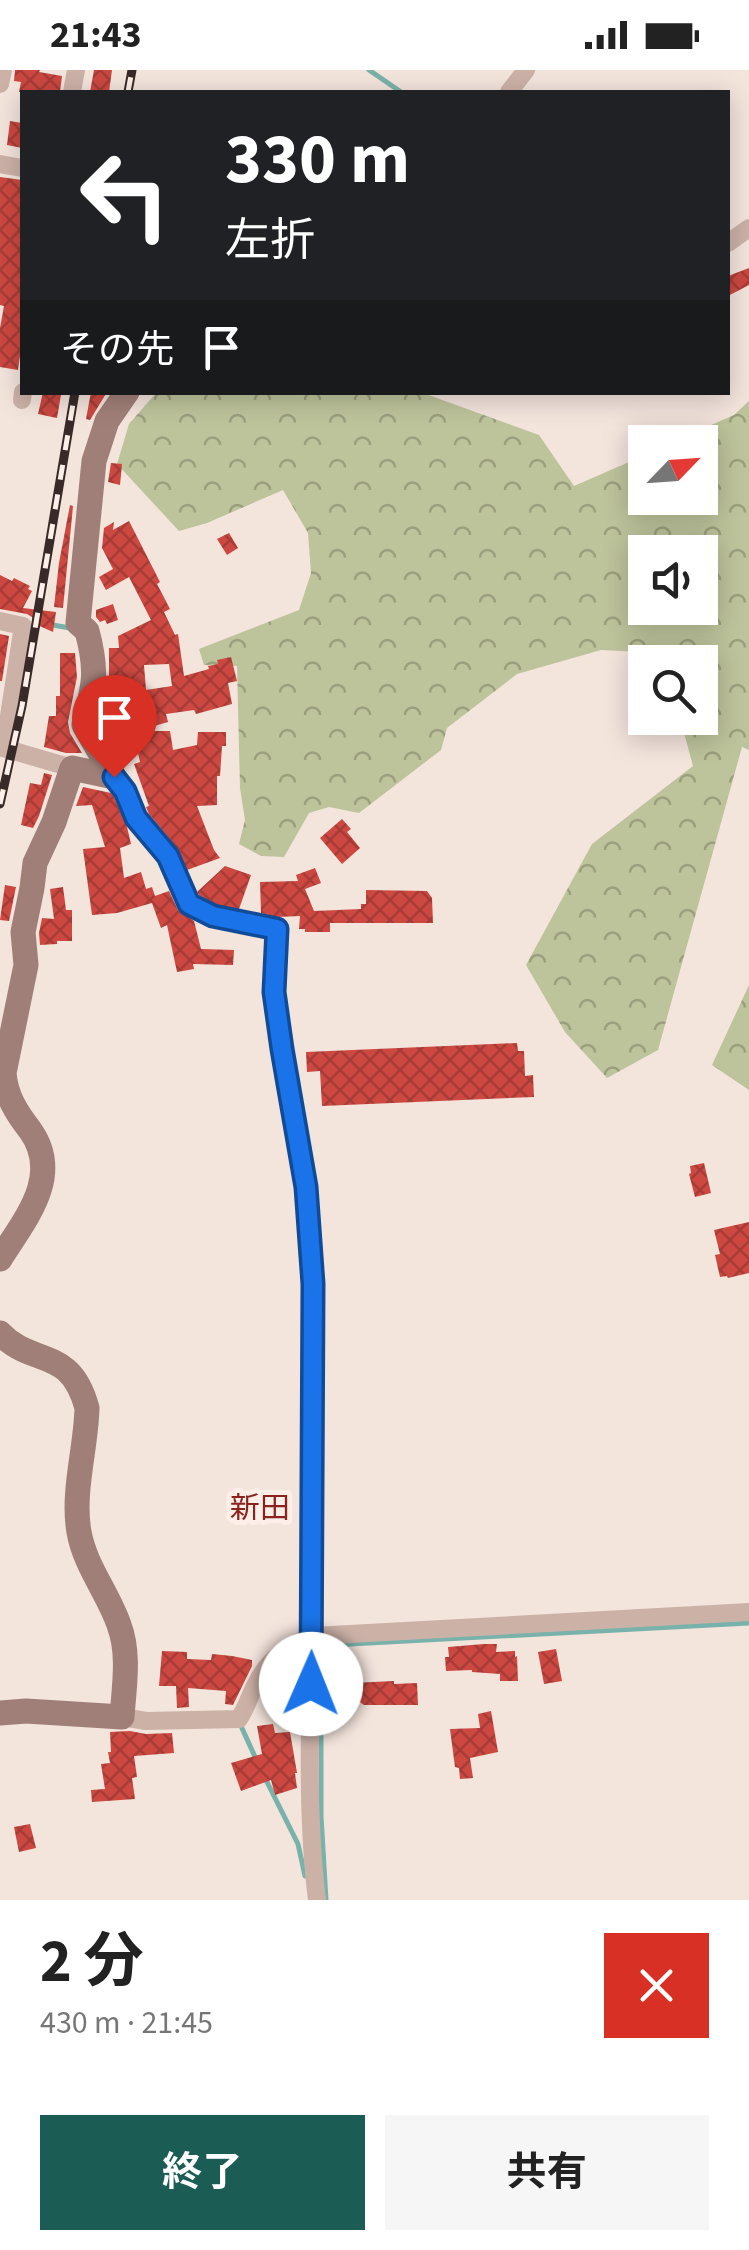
<!DOCTYPE html>
<html lang="ja">
<meta charset="utf-8">
<style>
:root{--surface:#fff;--page:#f6f6f6;--text:#222;--muted:#767676;--accent:#1b5c54}
body{margin:0;font-family:"Source Sans 3","Noto Sans JP",sans-serif;background:var(--page);color:var(--text);height:100vh;display:flex;flex-direction:column;font-size:38px;white-space:nowrap}
*{box-sizing:border-box;margin:0}
p{font-size:32px;color:var(--muted)}
.icon{flex:none;width:55px;height:55px;fill:none;stroke:currentColor;stroke-width:2;stroke-linecap:round;stroke-linejoin:round}
.map{position:relative;height:1830px;overflow:hidden}
.sheet{display:flex;flex-direction:column;background:var(--surface);flex:1}
.sheet>*{flex:none}
.guide{position:absolute;left:20px;top:20px;width:710px;height:305px;border-radius:0px;box-shadow:0 5px 25px #0003;background:#202124;color:#fff;overflow:hidden}
.needle{width:65px;rotate:65deg}
.controls{position:absolute;left:628px;top:355px;display:grid;gap:20px}
.controls a{display:grid;place-items:center;width:90px;height:90px;border-radius:0px;background:var(--surface);box-shadow:0 5px 25px #0003;font-size:50px}
.pin{position:absolute;display:grid;place-items:center;width:85px;height:85px;color:#fff;margin:-102px -42px;border-radius:50% 50% 50% 0;rotate:-45deg;box-shadow:0 0 10px #0007}
.pin .icon{rotate:45deg}
.me{position:absolute;width:110px;margin:-55px;rotate:1deg;stroke-linejoin:round;filter:drop-shadow(0 0 8px #0008)}
.turn{display:flex;align-items:center;gap:35px;height:210px;padding:0 40px;font-size:45px}
.turn .icon{width:130px;height:130px;stroke-width:2.5}
.turn b{display:block;font-size:70px;line-height:85px}
.then{display:flex;align-items:center;height:95px;padding:0 40px;background:#0003;gap:20px;font-size:38px}
.round{display:grid;place-items:center;flex:none;width:105px;height:105px;border-radius:0px;background:var(--page)}
.summary{display:flex;align-items:center;justify-content:space-between;height:170px;padding:0 40px}
h1{font-size:60px;font-weight:700;line-height:75px}
.button{display:flex;gap:20px;margin-top:auto;padding:20px 40px}
.button a{flex:1;height:115px;border-radius:0px;background:var(--accent);color:#fff;font-size:40px;font-weight:700;line-height:115px;text-align:center}
.button a+a{background:var(--page);color:var(--text)}
.status{display:flex;justify-content:space-between;align-items:center;height:70px;padding:0 50px;background:var(--surface);direction:ltr}
.status svg{height:28px;fill:currentColor}
.map>svg:first-child{display:block}
</style>
<div class="status"><b>21:43</b><svg viewBox="0 0 49 12"><path d="M0 12V9h3v3zM5 12V6h3v6zM10 12V3h3v9zM15 12V0h3v12zM26 1h20v11H26zM47 4h2v5h-2z"/></svg></div>
<div class="map">
<svg width="749" height="1830" viewBox="0 0 749 1830">
<defs>
<pattern id="forest-crowns" width="20" height="18" patternUnits="userSpaceOnUse" patternTransform="scale(2.5)"><rect width="20" height="18" fill="#bdc39b"/><path d="M2 6a3 3 0 1 1 6 0M12 15a3 3 0 1 1 6 0" fill="none" stroke="#9b9f7e"/></pattern>
<pattern id="building-cross-hatch" width="8" height="8" patternUnits="userSpaceOnUse" patternTransform="scale(2.5)"><rect width="8" height="8" fill="#cc4841"/><path d="M0 0l8 8M0 8l8-8" fill="none" stroke="#a73c36"/></pattern>
</defs>
<rect width="100%" height="100%" fill="#f3e4dc"/>
<g fill="url(#forest-crowns)" fill-rule="evenodd">
<path d="M156,323h267l116,42 35,51 71,-31v43h55v-56h-28l62,-27 15,-14v349l-7,-3 -84,303 -51,28 -42,-46 -39,-67 66,-121 101,-78 -13,-48h20v-56h-50l-9,-10 -40,-2 -84,24 -70,54 -6,22 -82,63 -30,-6 -20,6 -25,44 -23,-1 -22,-12 6,-24 -5,-32 -3,-122 -33,-1 -5,-16 100,-39 12,-37 -3,-40 -25,-43 -76,33 -28,8 -62,-67 12,-40zM645,482h55v56h-55z"/>
<path d="M749,915v105l-37,-25z"/>
</g>
<g fill="none" stroke-linecap="round" stroke-linejoin="round">
<g stroke="#79b2aa" stroke-width="5">
<path d="M369,0l32,22"/>
<path d="M47,554l23,4"/>
<path d="M241,1656l15,33"/>
<path d="M265,1708l33,66 7,32 3,1"/>
<path d="M326,1830l-5,-84v-142l3,-17 5,-9 21,-4 399,-21"/>
</g>
</g>
<g fill="url(#building-cross-hatch)" fill-rule="evenodd">
<path d="M15,0h25l-1,2 23,4 -2,16h-41l2,-10 -7,-1z"/>
<path d="M94,0h18l-3,22h-19z"/>
<path d="M10,51l12,2v25l-15,-3z"/>
<path d="M0,107l22,3v161l-4,29 -18,-3v-39l4,-22 -4,-1z"/>
<path d="M749,198v17l-21,11v-20z"/>
<path d="M43,322l18,3 -4,23 -19,-4z"/>
<path d="M91,322h16l-17,28 -4,-1z"/>
<path d="M111,393l11,1 -2,21 -12,-3z"/>
<path d="M70,435l3,1 -10,102 -9,-1 5,-44z"/>
<path d="M129,451l31,61 -3,2 13,25 -6,3 11,23 3,-1 6,42 25,-7 -1,-3 10,-2 -1,-4 14,-3 6,24 -9,2 4,21 -36,10 -2,-4 -28,4 2,8 -31,9h33l3,19 24,-5 1,-13h28v14h-4l-2,30h-3v29l-20,1 17,44 6,8 -33,12 -10,-22 -28,-34 -3,-7 3,-1 -15,-42 6,-2 -7,-32 -10,2 -8,-20 6,-3 -4,-23h-8v-38h10l-1,-12 33,-16 -22,-43 -23,13 -7,-13 14,-8 -11,-21 2,-20 10,-6 -1,8zM169,594l3,22 -26,4 -2,-25z"/>
<path d="M229,463l9,15 -11,7 -10,-16z"/>
<path d="M0,505l12,6 2,-3 16,8 -2,3 4,2 -9,17 33,4 -3,20 -18,-8 -3,-7 -5,-3 -27,-5z"/>
<path d="M113,534l5,16 -11,4 -2,-4 -5,2 -4,-5v-7z"/>
<path d="M0,564l9,2 -7,45h-2z"/>
<path d="M60,583h15l2,24 -9,45 2,11 12,20h-16l-22,-6 5,-31h7v-20h4z"/>
<path d="M44,703l8,2 -13,41 -6,12 -12,-3 9,-42 11,2z"/>
<path d="M83,717l28,6 3,4 13,30 4,17 -11,4 4,30 17,-6 5,17 6,-2 3,9 14,-5 9,19 16,11 7,28 33,1 -1,15 -40,-1 1,5 -17,3 -10,-47 -6,3 -9,-25 -35,10 -25,2 -9,-66 22,-2 -13,-42 -16,1z"/>
<path d="M342,749l9,10 -4,3 13,16 -18,16 -22,-26z"/>
<path d="M225,796l26,9 -12,34 -22,-4 -18,-10 -2,-3z"/>
<path d="M315,798l6,15 -16,6 9,22 47,-2v-5h5v-14l61,1 5,7 1,25h-103v9h-25v-3h-6l1,-13 -22,1 -17,-4 -1,-31 38,-1 -2,-6z"/>
<path d="M5,815l11,2 -7,34 -9,-1z"/>
<path d="M63,817l3,23h6v31h-15v3l-17,1 -1,-12 3,-15 12,1 -4,-30z"/>
<path d="M517,973l1,8h6l1,25 8,-1 1,22 -212,9 -2,-35 -13,1 -1,-20z"/>
<path d="M704,1093l7,30 -16,4 -6,-23 2,-1 -1,-7z"/>
<path d="M749,1152v51l-21,5 -1,-2 -7,1 -5,-22 5,-1 -6,-24z"/>
<path d="M484,1574h13l-1,8 19,-1v6l2,-1 1,25h-18v-7l-28,-2v-2l-26,1 -1,-14h4l-1,-10z"/>
<path d="M556,1579l6,32 -18,3 -6,-32z"/>
<path d="M162,1581l25,1v7l24,1 1,-6 20,2 20,4v6l-19,39 -8,-1 1,-13 -38,-3 1,19 -12,1 -1,-22h-17z"/>
<path d="M394,1611v3l23,-1 1,22h-54l-11,-8 -1,-14z"/>
<path d="M491,1641l7,41 -28,6 3,20 -13,1 -1,-11 -4,-1 -5,-38 30,-1 -2,-14z"/>
<path d="M273,1654l2,9 15,-1 7,41h-2l2,15 -22,7 -4,-15 -30,11 -10,-28 31,-9 -5,-28z"/>
<path d="M130,1661l16,3 26,-1 2,20 -40,3 3,21 -5,1 3,21 -43,3 -1,-12 14,-1 -4,-25 9,-1 -2,-11h3l-1,-20z"/>
<path d="M30,1754l6,24 -17,4 -5,-25z"/>
</g>
<g fill="none" stroke-linecap="round" stroke-linejoin="round">
<g stroke="#ccb1a7" stroke-width="18">
<path d="M0,14l3,-14"/>
<path d="M72,22l4,-22"/>
<path d="M509,22l17,-22"/>
<path d="M0,94l22,4"/>
<path d="M728,173l21,-15"/>
<path d="M22,330l1,-8"/>
<path d="M0,551l23,5 -19,122"/>
<path d="M0,677l72,21"/>
<path d="M114,707l11,14 11,27 31,38 22,48 24,13 64,12 -3,63 4,34 28,161 7,96 -2,329c3,39 -1,78 -1,117 -1,56 0,115 7,171"/>
<path d="M122,1647l24,4 93,-2c8,-12 11,-25 18,-37 11,-22 33,-39 56,-46l436,-24"/>
</g>
<g stroke="#a07f78" stroke-width="25">
<path d="M114,707l-30,-52c10,-40 14,-53 3,-94l-9,-8 16,-162 13,-40 20,-29"/>
<path d="M0,1189c25,-40 63,-83 30,-129 -14,-18 -24,-34 -26,-57l22,-108 -3,-33 9,-44 3,-25 19,-41 18,-54 42,9"/>
<path d="M0,1263c33,35 70,12 87,75 -1,41 -15,84 -8,124 6,34 29,61 40,93 11,29 5,62 3,92l-96,-6 -26,2"/>
</g>
<g stroke="#382a28" stroke-width="9">
<g id="rail">
<path d="M128,22l4,-22"/>
<path d="M0,734l22,-98 53,-314"/>
</g>
</g>
<use href="#rail" stroke="#fbefe8" stroke-width="5" stroke-dasharray="15" stroke-linecap="butt"/>
</g>
<g fill="none" stroke-linecap="round" stroke-linejoin="round">
<g stroke="#114b97" stroke-width="25">
<path id="route" d="M114,707l11,14 11,27 32,38 21,48 24,12 64,13 -3,63 8,57 24,138 7,97 -2,400"/>
</g>
<use href="#route" stroke="#1a73e8" stroke-width="18"/>
</g>
<g text-anchor="middle" dominant-baseline="central" stroke-width="10" stroke-linejoin="round" paint-order="stroke">
<g font-size="30" fill="#8c221c" stroke="#fbefe8">
<text x="260" y="1438">新田</text>
</g>
</g>
</svg>
<div class="controls">
<a><svg class="needle" viewBox="-14 -14 28 28"><path d="M0-13l5 13h-10z" fill="#e53935"/><path d="M0 13l5-13h-10z" fill="#767676"/></svg></a>
<a><svg class="icon" aria-label="sound" viewBox="0 0 24 24"><path d="M4 9h4l5-4v14l-5-4H4zM17 9q2 3 0 6"/></svg></a>
<a><svg class="icon" aria-label="search" viewBox="0 0 24 24"><circle cx="10" cy="10" r="6"/><path d="M15 15l6 6"/></svg></a>
</div>
<div class="pin" style="left:114px;top:707px;background:#d93025"><svg class="icon" aria-label="arrive" viewBox="0 0 24 24"><path d="M6 21V4h12l-3 4 3 4H6"/></svg></div>
<svg class="me" style="left:311px;top:1614px" viewBox="-20 -20 40 40"><circle r="19" fill="#fff"/><path d="M0-13L10 11 0 6-10 11z" fill="#1a73e8"/></svg>
<div class="guide">
<div class="turn"><svg class="icon" aria-label="left" viewBox="0 0 24 24"><path d="M17 20v-9H6M10 6l-5 5 5 5"/></svg><div><b>330 m</b>左折</div></div>
<div class="then">その先<svg class="icon" aria-label="arrive" viewBox="0 0 24 24"><path d="M6 21V4h12l-3 4 3 4H6"/></svg></div>
</div>
</div>
<section class="sheet">
<div class="summary"><div><h1>2 分</h1><p>430 m · 21:45</p></div><a class="round" style="background:#d93025;color:#fff"><svg class="icon" aria-label="close" viewBox="0 0 24 24"><path d="M6 6l12 12M18 6L6 18"/></svg></a></div>
<div class="button"><a>終了</a><a>共有</a></div>
</section>
